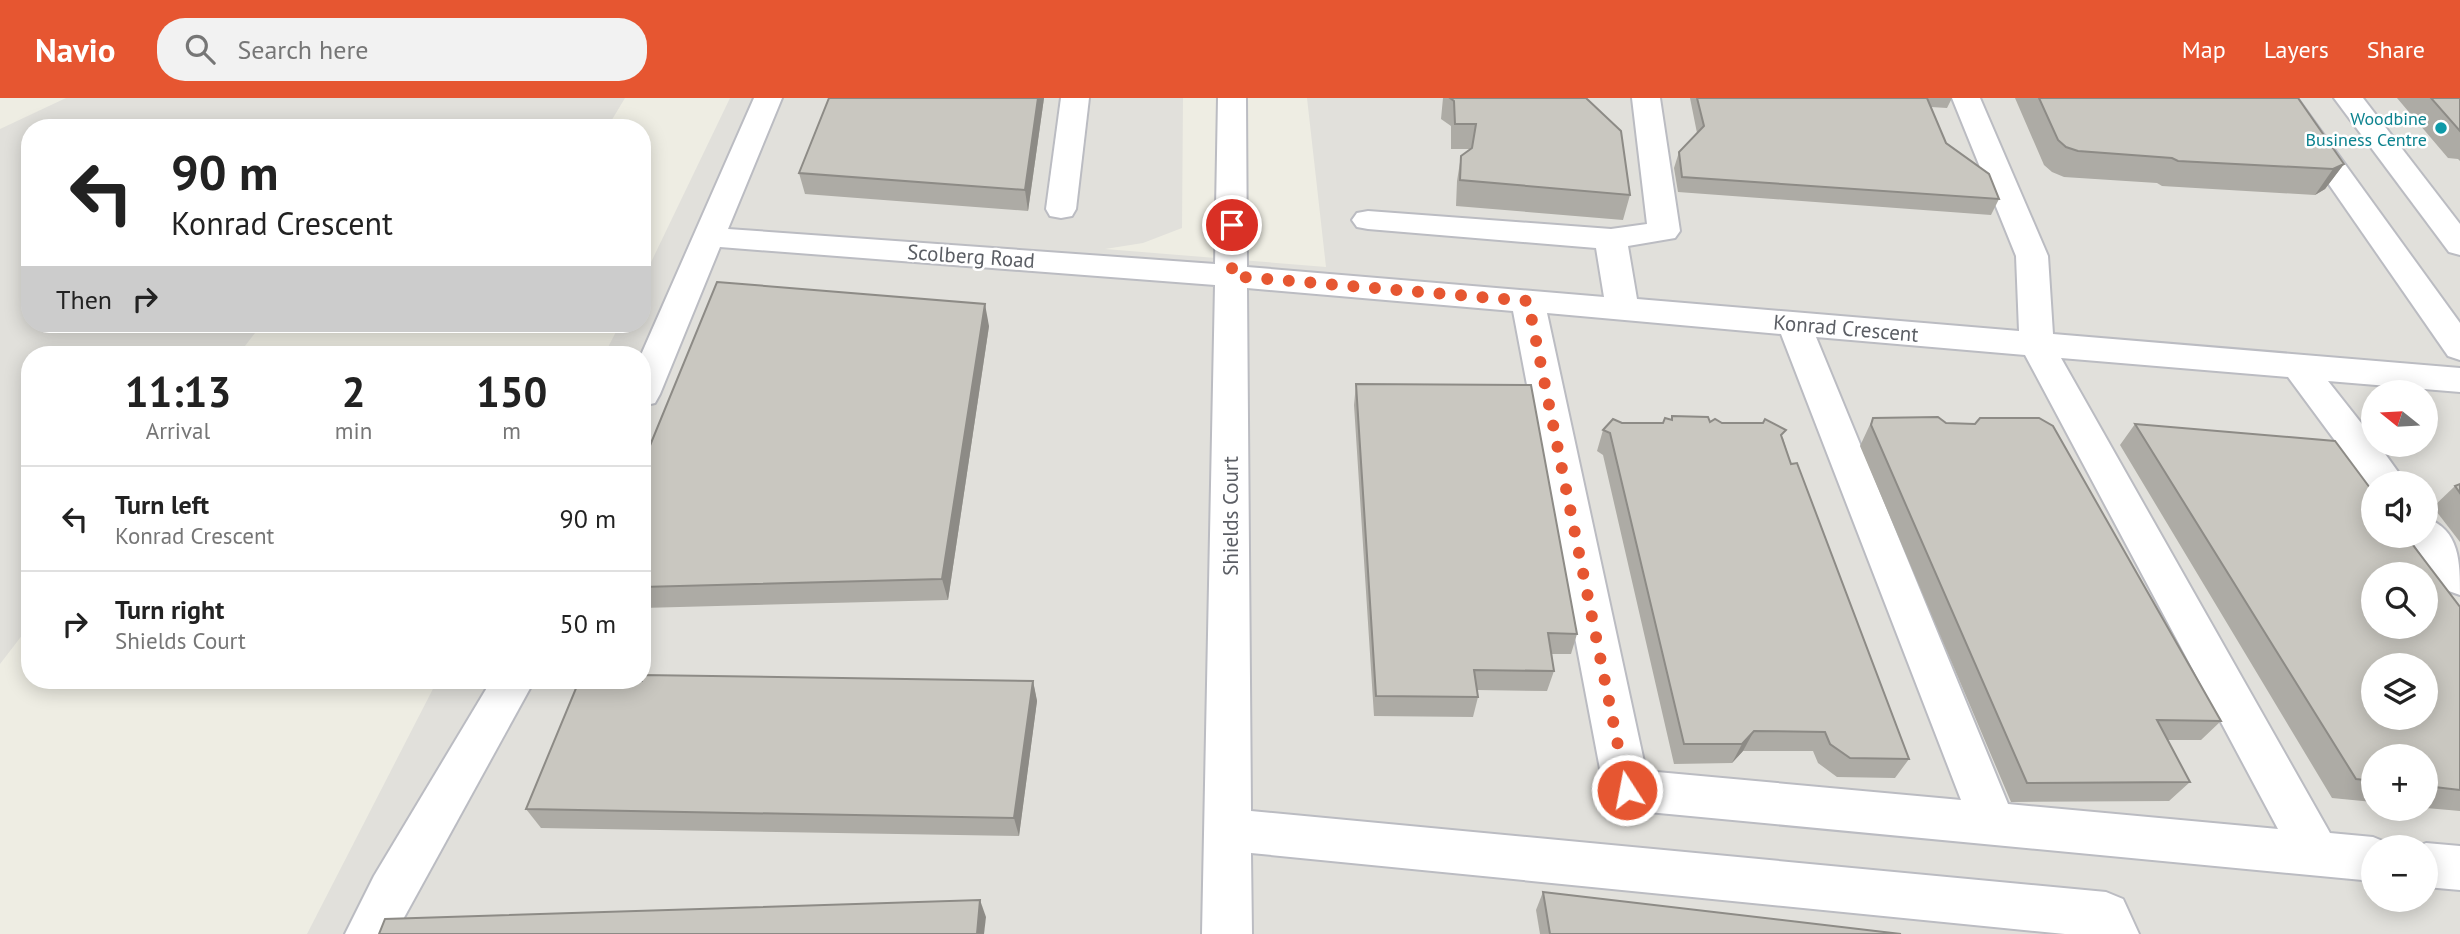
<!DOCTYPE html>
<meta charset="utf-8">
<style>
:root{--surface:#fff;--page:#f2f2f2;--text:#222;--muted:#767676;--line:#e0e0e0;--accent:#e65631}
body{margin:0;font-family:"PT Sans",sans-serif;background:var(--page);color:var(--text);height:100vh;display:flex;flex-direction:column;font-size:26px;white-space:nowrap}
*{box-sizing:border-box;margin:0}
p{font-size:23px;color:var(--muted)}
.icon{flex:none;width:38px;height:38px;fill:none;stroke:currentColor;stroke-width:2;stroke-linecap:round;stroke-linejoin:round}
.map{position:relative;flex:1;overflow:hidden}
.side{position:absolute;left:21px;top:248px;width:630px;height:343px;display:flex;flex-direction:column;background:var(--surface);border-radius:28px;box-shadow:0 4px 18px #0003}
.side>*{flex:none}
.banner{position:absolute;left:21px;top:21px;width:630px;height:214px;border-radius:28px;box-shadow:0 4px 18px #0003;background:#fff;color:var(--text);overflow:hidden}
.needle{width:46px;rotate:288deg}
.fabs{position:absolute;left:2361px;top:282px;display:grid;gap:14px}
.fabs a{display:grid;place-items:center;width:77px;height:77px;border-radius:50%;background:var(--surface);box-shadow:0 4px 18px #0003;font-size:35px}
.pin{position:absolute;display:grid;place-items:center;width:60px;height:60px;color:#fff;margin:-30px;border:4px solid #fff;border-radius:50%;box-shadow:0 2px 7px #0007}
.me{position:absolute;width:77px;margin:-38px;rotate:349deg;stroke-linejoin:round;filter:drop-shadow(0 0 5px #0008)}
.turn{display:flex;align-items:center;gap:24px;height:147px;padding:0 35px;font-size:32px}
.turn .icon{width:91px;height:91px;stroke-width:2.5}
.turn b{display:block;font-size:49px;line-height:60px}
.then{display:flex;align-items:center;height:66px;padding:0 35px;background:#0003;gap:14px;font-size:26px}
.eta{display:flex;justify-content:space-evenly;align-items:center;height:119px;text-align:center}
.eta b{font-size:42px;font-weight:800;line-height:49px}
ul{padding:0;list-style:none}
li{display:flex;align-items:center;gap:21px;height:105px;padding:0 35px;border-top:2px solid var(--line)}
li div{flex:1}
li b{display:block;font-size:26px}
li em{font-style:normal}
header{display:flex;align-items:center;gap:42px;box-sizing:border-box;height:98px;padding:0 35px;background:var(--accent);color:#fff}
header strong{font-size:33px}
nav{display:flex;gap:38px;margin-inline-start:auto;font-size:24px}
.search{width:490px;height:63px;background:var(--page);display:flex;align-items:center;gap:18px;box-sizing:border-box;padding:0 24px;border-radius:28px;color:var(--muted);font-size:26px}
.map>svg:first-child{display:block}
</style>
<header>
<strong>Navio</strong>
<div class="search"><svg class="icon" aria-label="search" viewBox="0 0 24 24"><circle cx="10" cy="10" r="6"/><path d="M15 15l6 6"/></svg>Search here</div>
<nav><a>Map</a><a>Layers</a><a>Share</a></nav>
</header>
<div class="map">
<svg width="2460" height="836" viewBox="0 0 2460 836">
<rect width="100%" height="100%" fill="#eeede3"/>
<g fill="#e1e0db" fill-rule="evenodd">
<path d="M66,0h559l-18,30h-577v196h232l-24,31h-208v270l-30,39v-535z"/>
<path d="M730,0h453l-1,130 -39,15 -38,6 221,18 -19,-169h1153v836h-2153l130,-253h205v-326h-38l16,-31h22v-43zM2373,294h53v52h-53zM2373,385h53v53h-53zM2373,476h53v52h-53zM2373,567h53v53h-53zM2373,658h53v52h-53zM2373,749h53v53h-53z"/>
</g>
<g fill="none" stroke-linecap="round" stroke-linejoin="round">
<g stroke="#bbbcc2" stroke-width="4">
<g id="minor">
<path d="M754,0h28l-54,131 487,35 3,-166h28l1,169 357,30 -8,-49 -228,-19 -11,-2 -5,-7 5,-7 11,-2 243,18 36,-5 -15,-126h28l20,133 -5,7 -47,8 9,53 382,32 -3,-75 -64,-158h28l68,158 5,78 407,34v24l-132,-11 45,57v6h5l28,39h-33v9l-85,-115 -227,-19 269,475 43,4 17,7 1,3h-18v34l-746,-71 -16,-6 -7,-14 -91,-479 -266,-23 4,523 855,81 17,7 16,35h-74l-814,-81 1,81h-50l13,-649 -495,-38 -60,147 -5,9 -13,3 -1,-51zM1547,215l234,21 180,466 -315,-29zM1816,239l209,18 253,474 -270,-25z"/>
<path d="M1061,0h28l-13,111 -4,7 -11,2 -11,-2 -4,-7z"/>
<path d="M2269,0h28l163,225v37l-12,-4z"/>
<path d="M2334,0h29l97,126v31l-11,-3z"/>
<path d="M2426,420c34,12 34,44 34,77l-14,-5 -38,-54h18z"/>
<path d="M491,583h43l-139,253h-50l29,-58z"/>
<path d="M2426,745l34,3v44l-34,-3v-40h-10z"/>
</g>
</g>
<use href="#minor" fill="#fff" fill-rule="evenodd"/>
</g>
<g fill="#adaba5">
<path d="M1044,0l-16,113 -223,-17 -6,-21z"/>
<path d="M1443,0h143l44,97 -7,25 -167,-14 1,-25 4,-25 9,-7h-19v-23l-10,-7z"/>
<path d="M1690,0h262l-5,10 -16,-1 15,36 53,56 -8,16 -313,-23 -4,-24 5,-16 18,-19z"/>
<path d="M2015,0h283l46,66 -19,25 -10,6 -153,-9 -5,-3 -93,-6 -12,-5 -8,-7z"/>
<path d="M2397,0h63v63l-2,-2 -10,-1z"/>
<path d="M989,228l-41,274 -306,8v-143z"/>
<path d="M1356,286l221,250 -6,20h-20l3,17 -7,20 -70,-1 1,7 -5,20 -99,-1 -20,-311z"/>
<path d="M1672,318l38,6 12,1 61,15 8,26 118,295 -14,19 -58,-1 -19,-14 -5,-12h-70l-11,12 -58,1 -71,-309 -6,-4 6,-21 19,-7h41l8,-3z"/>
<path d="M1873,320l73,5 275,298 -20,19h-34l23,42 -21,19 -158,1 -151,-356z"/>
<path d="M2135,326l325,183v204l-34,-3v-52h-53v46l-41,-4 -212,-353z"/>
<path d="M2460,386v58l-27,-35 22,-21z"/>
<path d="M1033,583l4,20 -18,135 -478,-8 -15,-19z"/>
<path d="M1543,794l358,42h-361l-4,-24z"/>
</g>
<g fill="#8d8b86">
<path d="M1038,0h6l-16,113 -3,-21z"/>
<path d="M2344,66l-19,25 -10,6 18,-26z"/>
<path d="M985,206l4,22 -41,274 -6,-21z"/>
<path d="M1033,583l4,20 -18,135 -5,-18z"/>
<path d="M1754,633l-11,20 -11,12 10,-19z"/>
<path d="M980,802l6,17 -2,17h-7z"/>
</g>
<g fill="#c9c7c0" stroke="#8d8b86" stroke-width="2" fill-rule="evenodd">
<path d="M829,0h209l-13,92 -226,-17z"/>
<path d="M1450,0h136l35,33 9,64 -170,-15 1,-24 11,-8 4,-24h-21l-1,-23z"/>
<path d="M1697,0h230l19,45 43,31 10,25 -317,-22 -3,-25 25,-26z"/>
<path d="M2039,0h259l46,66 -11,5 -155,-8 -6,-3 -94,-7 -12,-4 -8,-7z"/>
<path d="M2431,0h29v33z"/>
<path d="M717,184l268,22 -43,275 -300,8v-122z"/>
<path d="M1356,286l175,1 46,249 -29,-1 6,38 -80,-1 4,27 -102,-1z"/>
<path d="M1672,318l36,1 2,5 5,-3 7,4h41l2,-4 21,11 -5,5 10,29 6,-1 112,296 -59,-1 -20,-14 -5,-12 -71,-1 -12,13h-58l-74,-311 -7,-3 10,-11 9,4h41l2,-5 7,2z"/>
<path d="M1938,319l8,6 29,1 5,-6h59l14,8 168,295 -64,-1 33,62 -163,1 -156,-358 2,-7z"/>
<path d="M2135,326l200,17 38,51v44h33l54,71v183l-34,-4v-30h-53v25l-17,-2zM2373,476h53v52h-53zM2373,567h53v53h-53z"/>
<path d="M2460,386v9l-5,-7z"/>
<path d="M642,577l391,6 -19,137 -488,-9 53,-128h63z"/>
<path d="M1543,794l358,42h-351z"/>
<path d="M980,802l-3,34h-598l6,-15z"/>
</g>
<g fill="none" stroke-linecap="round" stroke-linejoin="round">
<path stroke="#e65631" stroke-width="12" stroke-dasharray="0 21.6" d="M1232,127v51l296,25 99,489"/>
</g>
<circle fill="#0f9aa8" stroke="#fff" stroke-width="2.5" cx="2441" cy="30" r="7"/>
<g text-anchor="middle" dominant-baseline="central" stroke-width="5" stroke-linejoin="round" paint-order="stroke">
<g font-size="18" fill="#0d838f" stroke="#fff" text-anchor="end">
<text x="2427" y="20">Woodbine<tspan x="2427" dy="21">Business Centre</tspan></text>
</g>
<g font-size="21" fill="#5b5e64" stroke="#fff">
<text transform="translate(971 158) rotate(4)">Scolberg Road</text>
<text transform="translate(1846 230) rotate(5)">Konrad Crescent</text>
<text transform="translate(1230 418) rotate(-90)">Shields Court</text>
</g>
</g>
</svg>
<div class="fabs">
<a><svg class="needle" viewBox="-14 -14 28 28"><path d="M0-13l5 13h-10z" fill="#e53935"/><path d="M0 13l5-13h-10z" fill="#767676"/></svg></a>
<a><svg class="icon" aria-label="sound" viewBox="0 0 24 24"><path d="M4 9h4l5-4v14l-5-4H4zM17 9q2 3 0 6"/></svg></a>
<a><svg class="icon" aria-label="search" viewBox="0 0 24 24"><circle cx="10" cy="10" r="6"/><path d="M15 15l6 6"/></svg></a>
<a><svg class="icon" aria-label="layers" viewBox="0 0 24 24"><path d="M12 4l9 5-9 5-9-5zM3 14l9 5 9-5"/></svg></a>
<a>+</a>
<a>−</a>
</div>
<div class="pin" style="left:1232px;top:127px;background:#d93025"><svg class="icon" aria-label="arrive" viewBox="0 0 24 24"><path d="M6 21V4h12l-3 4 3 4H6"/></svg></div>
<svg class="me" style="left:1627px;top:692px" viewBox="-20 -20 40 40"><circle r="17" fill="#e65631" stroke="#fff" stroke-width="3"/><path d="M0-11L8 9 0 5-8 9z" fill="#fff"/></svg>
<div class="banner">
<div class="turn"><svg class="icon" aria-label="left" viewBox="0 0 24 24"><path d="M17 20v-9H6M10 6l-5 5 5 5"/></svg><div><b>90 m</b>Konrad Crescent</div></div>
<div class="then">Then<svg class="icon" aria-label="right" viewBox="0 0 24 24"><path d="M7 20v-9h11M14 6l5 5-5 5"/></svg></div>
</div>
<section class="side">
<div class="eta">
<div><b>11:13</b><p>Arrival</p></div>
<div><b>2</b><p>min</p></div>
<div><b>150</b><p>m</p></div>
</div>
<ul>
<li><svg class="icon" aria-label="left" viewBox="0 0 24 24"><path d="M17 20v-9H6M10 6l-5 5 5 5"/></svg><div><b>Turn left</b><p>Konrad Crescent</p></div><em>90 m</em></li>
<li><svg class="icon" aria-label="right" viewBox="0 0 24 24"><path d="M7 20v-9h11M14 6l5 5-5 5"/></svg><div><b>Turn right</b><p>Shields Court</p></div><em>50 m</em></li>
</ul>
</section>
</div>
